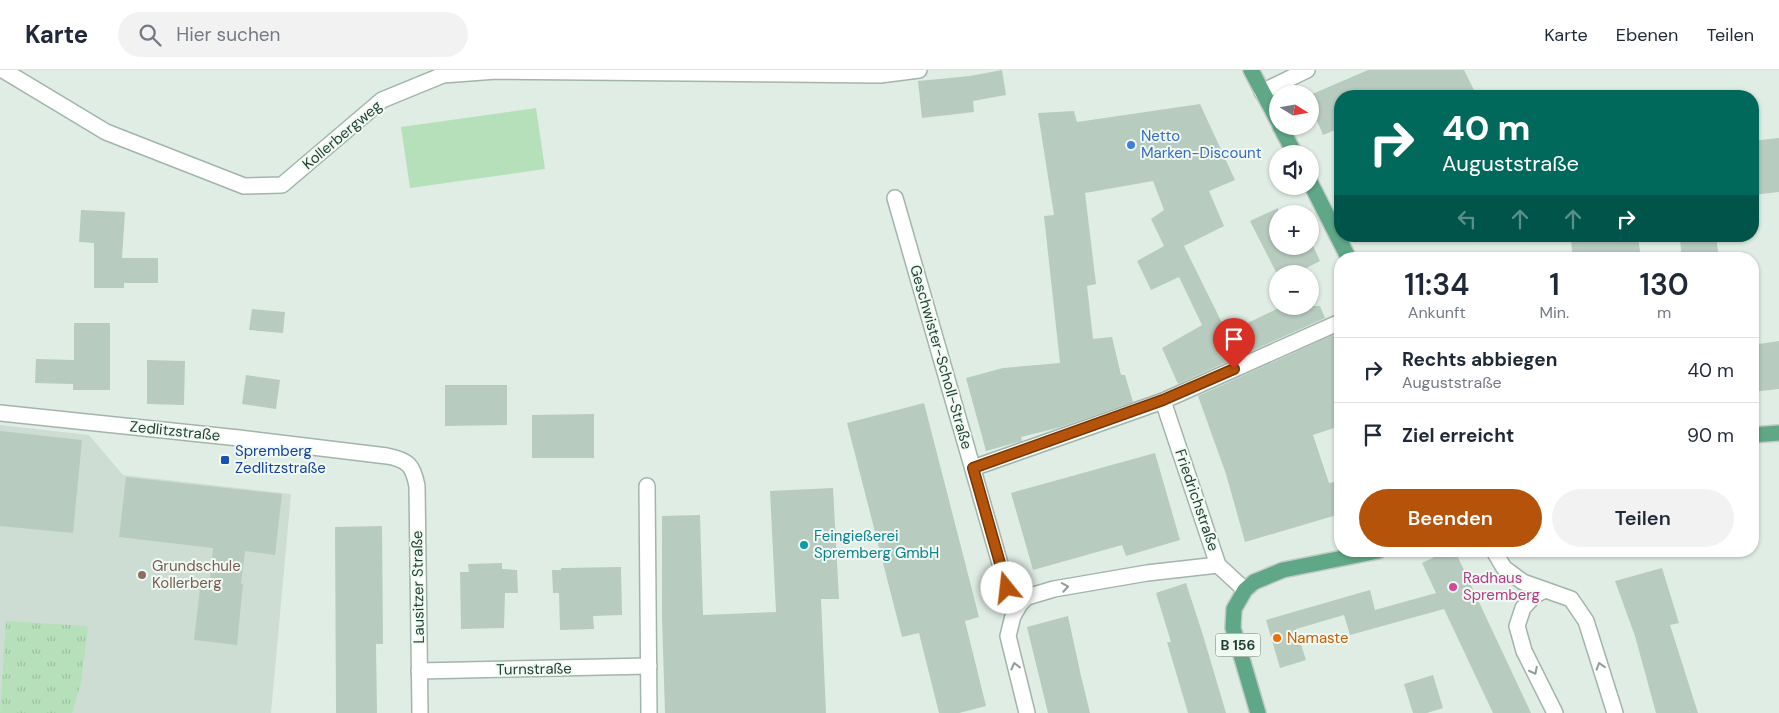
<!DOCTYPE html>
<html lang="de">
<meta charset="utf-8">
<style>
:root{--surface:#fff;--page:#f2f2f3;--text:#1f2937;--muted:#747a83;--line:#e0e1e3;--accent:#b45309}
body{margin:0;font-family:"DM Sans",sans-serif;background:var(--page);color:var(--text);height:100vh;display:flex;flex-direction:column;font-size:19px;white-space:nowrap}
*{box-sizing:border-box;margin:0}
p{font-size:16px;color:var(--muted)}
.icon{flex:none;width:28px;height:28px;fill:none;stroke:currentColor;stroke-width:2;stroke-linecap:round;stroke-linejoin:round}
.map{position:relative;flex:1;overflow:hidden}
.side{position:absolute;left:1334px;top:182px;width:425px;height:305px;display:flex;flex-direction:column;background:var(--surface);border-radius:20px;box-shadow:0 1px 4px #0004}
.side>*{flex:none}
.hud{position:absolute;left:1334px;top:20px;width:425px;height:152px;border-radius:20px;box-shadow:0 1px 4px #0004;background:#00695c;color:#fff;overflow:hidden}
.needle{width:32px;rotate:101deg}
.controls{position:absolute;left:1269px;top:15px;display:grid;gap:10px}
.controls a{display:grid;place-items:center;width:50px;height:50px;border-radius:50%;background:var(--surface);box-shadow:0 1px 4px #0004;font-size:25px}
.pin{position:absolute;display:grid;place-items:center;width:42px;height:42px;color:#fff;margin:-51px -21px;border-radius:50% 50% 50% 0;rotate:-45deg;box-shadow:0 0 5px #0007}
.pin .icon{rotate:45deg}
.me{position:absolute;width:55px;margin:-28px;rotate:344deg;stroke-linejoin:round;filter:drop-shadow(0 0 4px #0008)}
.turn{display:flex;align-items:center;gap:18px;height:105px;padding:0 25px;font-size:22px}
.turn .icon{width:65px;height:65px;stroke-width:2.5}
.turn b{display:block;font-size:35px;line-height:42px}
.lanes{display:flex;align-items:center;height:48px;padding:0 25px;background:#0003;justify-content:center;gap:25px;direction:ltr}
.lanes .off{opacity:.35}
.eta{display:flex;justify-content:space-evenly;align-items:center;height:85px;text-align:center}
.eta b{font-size:30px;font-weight:600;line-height:35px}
.action{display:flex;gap:10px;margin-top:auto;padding:10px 25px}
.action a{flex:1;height:58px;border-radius:30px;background:var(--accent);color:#fff;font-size:20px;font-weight:600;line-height:58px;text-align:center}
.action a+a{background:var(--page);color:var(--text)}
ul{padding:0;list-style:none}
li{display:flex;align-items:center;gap:15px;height:65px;padding:0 25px;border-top:1px solid var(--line)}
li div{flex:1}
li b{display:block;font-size:19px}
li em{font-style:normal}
header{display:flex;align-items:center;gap:30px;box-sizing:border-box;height:70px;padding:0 25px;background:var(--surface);border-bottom:1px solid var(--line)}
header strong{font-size:24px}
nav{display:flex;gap:28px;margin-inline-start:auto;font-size:18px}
.search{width:350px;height:45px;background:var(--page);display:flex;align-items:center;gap:12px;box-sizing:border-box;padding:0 18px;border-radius:28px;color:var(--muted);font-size:19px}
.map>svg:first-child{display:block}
</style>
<header>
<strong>Karte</strong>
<div class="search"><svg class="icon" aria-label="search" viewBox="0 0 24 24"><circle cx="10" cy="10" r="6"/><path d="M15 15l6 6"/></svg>Hier suchen</div>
<nav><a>Karte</a><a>Ebenen</a><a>Teilen</a></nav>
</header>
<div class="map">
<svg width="1779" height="643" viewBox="0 0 1779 643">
<defs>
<pattern id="park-tufts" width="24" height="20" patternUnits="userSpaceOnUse" patternTransform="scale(1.25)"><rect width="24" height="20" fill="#b6e0b9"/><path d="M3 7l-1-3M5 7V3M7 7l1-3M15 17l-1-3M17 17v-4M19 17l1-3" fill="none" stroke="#9cc19f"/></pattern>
</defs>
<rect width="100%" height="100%" fill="#e0ede4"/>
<path fill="#ceddd3" d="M0,355l89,10 34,40 168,19 -20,219h-271z"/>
<path fill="#b6e0b9" d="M536,38l9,61 -135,19 -9,-61z"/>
<path fill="url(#park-tufts)" d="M6,551l82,5 -7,57 -9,30h-72z"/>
<g fill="#b8cbbf">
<path d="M1002,0l4,25 -33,6 1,11 -52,6 -4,-37 52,-5z"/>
<path d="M1368,0h96l13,26h-137v32l-17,7 -13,-31v-9z"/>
<path d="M1200,34l35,76 -26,11 15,35 -40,20 43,87 56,-27h37l5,12 -147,66 -16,-36 40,-23 -23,-48 -28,13 -14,-29 27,-15 -13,-27 13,-9 -11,-29 -68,12 11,91 -9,2 6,53 19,-2 9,38h4l8,27 -72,25 -40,10 1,4 -36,10 -20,-73 37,-10 57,-5 -16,-147 10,-1 -16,-102 36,-2 3,11z"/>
<path d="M1779,68v54l-27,3v-54z"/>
<path d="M1278,138v38h35l7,15 -25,13h-17v2l-28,-55z"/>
<path d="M81,140l44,2 -3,46h36v25h-34v5h-30v-45l-15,-1z"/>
<path d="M1623,166h15l3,23h-68l-2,-17z"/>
<path d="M1716,166l3,23h-37l-2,-19z"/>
<path d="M252,239l33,3 -2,21 -34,-3z"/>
<path d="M74,253h36v67h-37v-6l-38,-1 1,-24 38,1z"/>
<path d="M1333,265l2,3 5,-2v90l-27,9 16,48 11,-2v33l-95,28 -19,-68 -28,-78z"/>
<path d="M1779,271v48l-27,3v-47z"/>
<path d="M147,290l38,1 -1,44 -37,-1z"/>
<path d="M246,305l34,5 -4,29 -34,-5z"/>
<path d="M445,315h62v40l-62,1z"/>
<path d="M924,333l55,214 -14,4 21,85 -27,7h-20l-20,-80 -17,4 -55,-214z"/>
<path d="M594,344v44h-62v-43z"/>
<path d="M0,361l82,9 -9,93 -73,-7z"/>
<path d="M1155,383l25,87 -54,16 -4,-11 -89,25 -22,-77z"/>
<path d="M126,407l156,17 -7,61 -30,-4 -4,33h2l-6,61 -43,-5 7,-60h9l3,-32 -94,-11z"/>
<path d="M833,418l6,111h-18l5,114h-161l-3,-96v-101l38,-1 3,100 73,-3 -6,-121z"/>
<path d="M382,456l1,118h-7l1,69h-41l-1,-186z"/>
<path d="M1447,481h8l76,162h-38l-49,-104 -94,26 -6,-20 -48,14 10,31 -26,8 -14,-48 104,-30 5,20 61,-17 -14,-30z"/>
<path d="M502,493v6l15,1 1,23h-13l-1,35 -43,1 -1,-57h9l-1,-8z"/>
<path d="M621,497l1,48 -29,1 1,13 -34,1 -1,-37h-6l-1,-23h9v-2z"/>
<path d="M1662,498l17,55 -9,2 28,88h-42l-21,-77 -20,-55z"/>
<path d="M1186,513l16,49 24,81h-38l-21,-71h4l-15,-49z"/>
<path d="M1068,546l13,60 9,37h-42l-21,-86z"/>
<path d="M1433,605l10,33 -16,5h-14l-9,-29z"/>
</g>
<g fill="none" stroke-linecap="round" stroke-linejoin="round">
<g stroke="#a2b5aa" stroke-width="18">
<g id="minor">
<path d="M3,0l103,62 138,54 38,-1 100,-85 61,-25 53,-4 384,4 39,-5"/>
<path d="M1262,22l45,-22"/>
<path d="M895,128l112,390 13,16"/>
<path d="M1163,331l55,164 27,25"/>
<path d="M0,343l239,25 148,18c21,4 26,9 30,30l3,227"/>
<path d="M973,398l190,-67 177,-79"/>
<path d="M647,416l2,227"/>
<path d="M1494,481l10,17 19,14 48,17 15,22 29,92"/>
<path d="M1545,520l-10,5 -12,13 -6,18 7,25 31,62"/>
<path d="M419,601l230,-5"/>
<path d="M1027,643l-19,-77 5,-20 7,-12 7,-7 27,-8 93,-16 71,-8"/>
</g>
</g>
<g stroke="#c0c9c5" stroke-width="18">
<g id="major">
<path d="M1251,0l27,51"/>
<path d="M1280,56l15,28"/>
<path d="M1310,112l39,77"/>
<path d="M1752,365l27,-2"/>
<path d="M1258,643l-25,-85 1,-19 11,-19 9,-8 29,-12 95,-19"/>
</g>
</g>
<use href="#minor" stroke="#fff" stroke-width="15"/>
<use href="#major" stroke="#5fa786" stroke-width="15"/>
</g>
<defs><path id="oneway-chevron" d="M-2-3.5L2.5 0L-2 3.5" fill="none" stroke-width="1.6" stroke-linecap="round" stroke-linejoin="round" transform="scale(1.25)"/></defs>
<g stroke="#8f9f97">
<use href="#oneway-chevron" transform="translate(1065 517) rotate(-10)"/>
<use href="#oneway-chevron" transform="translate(1015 596) rotate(-104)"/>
<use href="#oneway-chevron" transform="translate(1600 596) rotate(-107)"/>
<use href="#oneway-chevron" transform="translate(1534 601) rotate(63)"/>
</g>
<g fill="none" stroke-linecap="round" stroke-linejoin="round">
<g stroke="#753606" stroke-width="12">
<path id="route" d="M1007,518l-34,-120 190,-68 71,-31"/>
</g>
<use href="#route" stroke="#b45309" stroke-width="9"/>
</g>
<circle fill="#3f7fe0" stroke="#f1f9f3" stroke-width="2" cx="1131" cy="75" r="5"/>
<rect fill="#1a4fb4" stroke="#f1f9f3" stroke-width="2" x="220" y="385" width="10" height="10" rx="2.5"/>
<circle fill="#0f9aa8" stroke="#f1f9f3" stroke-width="2" cx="804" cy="475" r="5"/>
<circle fill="#8d6e63" stroke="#f1f9f3" stroke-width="2" cx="142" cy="505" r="5"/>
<circle fill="#d1479c" stroke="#f1f9f3" stroke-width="2" cx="1453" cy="517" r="5"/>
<circle fill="#e8710a" stroke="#f1f9f3" stroke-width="2" cx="1277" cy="568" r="5"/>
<g text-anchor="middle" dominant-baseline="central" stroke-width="4" stroke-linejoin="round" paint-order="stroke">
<rect fill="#f1f9f3" stroke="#5e776a" stroke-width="1" x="1215.5" y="563.5" width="45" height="23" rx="4"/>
<g font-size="14" font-weight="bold" fill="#1f3f2f">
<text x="1238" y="575">B 156</text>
</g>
<g font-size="15" fill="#1f3f2f" stroke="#f1f9f3">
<text transform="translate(342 65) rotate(-40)">Kollerbergweg</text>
<text transform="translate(941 287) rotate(74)">Geschwister-Scholl-Straße</text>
<text transform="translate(175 361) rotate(6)">Zedlitzstraße</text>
<text transform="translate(1197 430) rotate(71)">Friedrichstraße</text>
<text transform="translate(418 517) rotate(-91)">Lausitzer Straße</text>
<text transform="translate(534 599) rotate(-1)">Turnstraße</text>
</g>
<g font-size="15" fill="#366cbe" stroke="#f1f9f3" text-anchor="start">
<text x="1141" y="66">Netto<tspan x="1141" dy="17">Marken-Discount</tspan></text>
</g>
<g font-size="15" fill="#164399" stroke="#f1f9f3" text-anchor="start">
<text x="235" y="381">Spremberg<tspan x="235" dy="17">Zedlitzstraße</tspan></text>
</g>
<g font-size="15" fill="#0d838f" stroke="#f1f9f3" text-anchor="start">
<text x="814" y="466">Feingießerei<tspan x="814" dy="17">Spremberg GmbH</tspan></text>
</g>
<g font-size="15" fill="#785e54" stroke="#f1f9f3" text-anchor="start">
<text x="152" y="496">Grundschule<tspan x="152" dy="17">Kollerberg</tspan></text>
</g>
<g font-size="15" fill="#b23c85" stroke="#f1f9f3" text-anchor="start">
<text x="1463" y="508">Radhaus<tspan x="1463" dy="17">Spremberg</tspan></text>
</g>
<g font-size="15" fill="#c56008" stroke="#f1f9f3" text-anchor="start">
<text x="1287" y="568">Namaste</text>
</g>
</g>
</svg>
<div class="controls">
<a><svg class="needle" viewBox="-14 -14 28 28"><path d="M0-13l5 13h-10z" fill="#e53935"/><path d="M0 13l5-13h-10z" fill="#747a83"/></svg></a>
<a><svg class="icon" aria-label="sound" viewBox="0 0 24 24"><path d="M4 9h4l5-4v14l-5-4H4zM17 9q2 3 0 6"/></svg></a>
<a>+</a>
<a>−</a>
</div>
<div class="pin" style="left:1234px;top:299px;background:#d93025"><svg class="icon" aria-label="arrive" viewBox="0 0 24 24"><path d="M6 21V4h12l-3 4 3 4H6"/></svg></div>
<svg class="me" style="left:1007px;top:518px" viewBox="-20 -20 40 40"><circle r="19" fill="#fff"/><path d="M0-13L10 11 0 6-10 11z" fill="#b45309"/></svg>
<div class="hud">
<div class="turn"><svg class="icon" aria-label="right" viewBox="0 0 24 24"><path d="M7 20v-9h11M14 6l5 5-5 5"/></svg><div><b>40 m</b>Auguststraße</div></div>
<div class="lanes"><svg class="icon off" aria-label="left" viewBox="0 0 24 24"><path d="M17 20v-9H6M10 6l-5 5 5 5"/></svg><svg class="icon off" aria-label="ahead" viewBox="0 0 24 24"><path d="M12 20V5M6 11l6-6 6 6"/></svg><svg class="icon off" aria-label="ahead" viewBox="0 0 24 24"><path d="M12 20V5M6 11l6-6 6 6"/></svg><svg class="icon" aria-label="right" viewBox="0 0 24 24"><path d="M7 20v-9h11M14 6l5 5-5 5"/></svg></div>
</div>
<section class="side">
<div class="eta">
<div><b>11:34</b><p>Ankunft</p></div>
<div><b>1</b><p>Min.</p></div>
<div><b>130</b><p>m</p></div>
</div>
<ul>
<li><svg class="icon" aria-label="right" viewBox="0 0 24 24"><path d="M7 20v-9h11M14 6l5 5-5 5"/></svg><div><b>Rechts abbiegen</b><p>Auguststraße</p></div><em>40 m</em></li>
<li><svg class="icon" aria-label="arrive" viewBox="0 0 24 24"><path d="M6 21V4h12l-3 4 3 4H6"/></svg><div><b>Ziel erreicht</b></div><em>90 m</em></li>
</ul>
<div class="action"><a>Beenden</a><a>Teilen</a></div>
</section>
</div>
